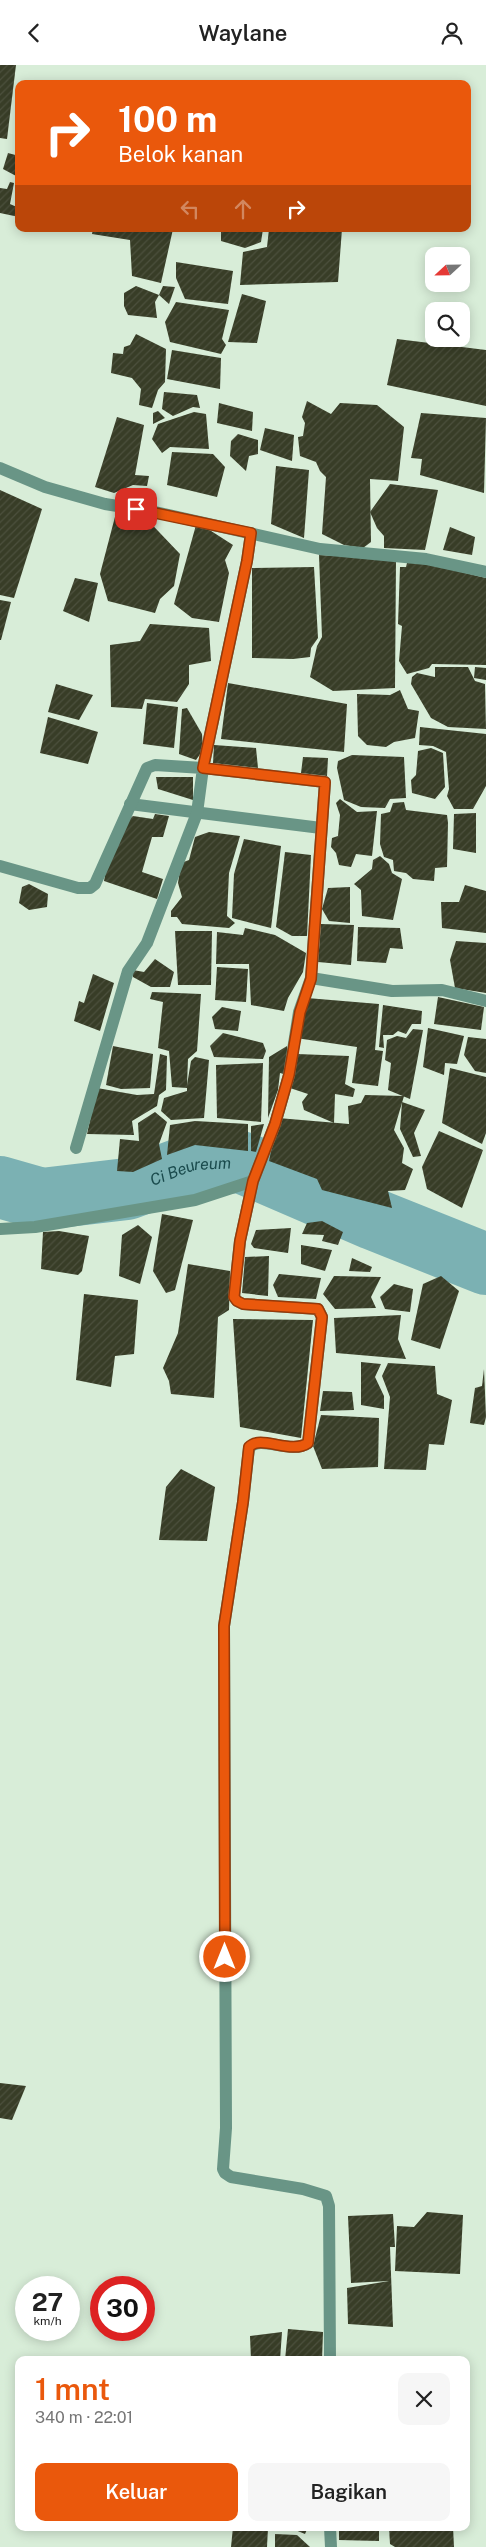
<!DOCTYPE html>
<html lang="id">
<meta charset="utf-8">
<style>
:root{--surface:#fff;--page:#f6f6f6;--text:#222;--muted:#767676;--accent:#ea580c}
body{margin:0;font-family:"Public Sans",sans-serif;background:var(--page);color:var(--text);height:100vh;display:flex;flex-direction:column;font-size:19px;white-space:nowrap}
*{box-sizing:border-box;margin:0}
p{font-size:16px;color:var(--muted)}
.icon{flex:none;width:28px;height:28px;fill:none;stroke:currentColor;stroke-width:2;stroke-linecap:round;stroke-linejoin:round}
.map{position:relative;flex:1;overflow:hidden}
.panel{position:absolute;left:15px;top:2291px;width:455px;height:175px;display:flex;flex-direction:column;background:var(--surface);border-radius:10px;box-shadow:0 2px 12px #0003}
.panel>*{flex:none}
.top-card{position:absolute;left:15px;top:15px;width:456px;height:152px;border-radius:10px;box-shadow:0 2px 12px #0003;background:#ea580c;color:#fff;overflow:hidden}
.needle{width:32px;rotate:248deg}
.tools{position:absolute;left:425px;top:182px;display:grid;gap:10px}
.tools a{display:grid;place-items:center;width:45px;height:45px;border-radius:10px;background:var(--surface);box-shadow:0 2px 12px #0003;font-size:25px}
.speed{position:absolute;left:15px;top:2211px;display:flex;gap:10px;font-size:25px;font-weight:700;text-align:center}
.speed>*{display:grid;place-content:center;width:65px;height:65px;border-radius:50%;background:var(--surface);box-shadow:0 2px 12px #0003;line-height:1}
.speed small{font-size:12px;font-weight:400}
.speed .limit{border:8px solid #d22;background:#fff;color:#111}
.pin{position:absolute;display:grid;place-items:center;width:42px;height:42px;color:#fff;margin:-21px;border-radius:10px;box-shadow:0 2px 8px #0006}
.me{position:absolute;width:55px;margin:-28px;rotate:0deg;stroke-linejoin:round;filter:drop-shadow(0 0 4px #0008)}
.turn{display:flex;align-items:center;gap:18px;height:105px;padding:0 20px;font-size:22px}
.turn .icon{width:65px;height:65px;stroke-width:2.5}
.turn b{display:block;font-size:35px;line-height:42px}
.lanes{display:flex;align-items:center;height:48px;padding:0 20px;background:#0003;justify-content:center;gap:25px;direction:ltr}
.lanes .off{opacity:.35}
.round{display:grid;place-items:center;flex:none;width:52px;height:52px;border-radius:10px;background:var(--page)}
.summary{display:flex;align-items:center;justify-content:space-between;height:85px;padding:0 20px}
h1{font-size:30px;font-weight:600;line-height:38px;color:var(--accent)}
.cta{display:flex;gap:10px;margin-top:auto;padding:10px 20px}
.cta a{flex:1;height:58px;border-radius:10px;background:var(--accent);color:#fff;font-size:20px;font-weight:600;line-height:58px;text-align:center}
.cta a+a{background:var(--page);color:var(--text)}
header{display:flex;justify-content:space-between;align-items:center;height:65px;padding:0 20px;background:var(--surface);font-size:22px;font-weight:600}
.map>svg:first-child{display:block}
</style>
<header><svg class="icon" aria-label="back" viewBox="0 0 24 24"><path d="M15 5l-7 7 7 7"/></svg>Waylane<svg class="icon" aria-label="person" viewBox="0 0 24 24"><circle cx="12" cy="8" r="4"/><path d="M4 21q1-7 8-7t8 7"/></svg></header>
<div class="map">
<svg width="486" height="2482" viewBox="0 0 486 2482">
<defs>
<pattern id="building-hatch" width="6" height="6" patternUnits="userSpaceOnUse" patternTransform="scale(1.25)"><rect width="6" height="6" fill="#383d27"/><path d="M-1 1l2-2M0 6l6-6M5 7l2-2" fill="none" stroke="#4c503d"/></pattern>
</defs>
<rect width="100%" height="100%" fill="#d8edd8"/>
<g fill="none" stroke-linecap="round" stroke-linejoin="round">
<path stroke="#7bb1b3" stroke-width="62" id="s1" d="M0,1122l42,12 85,-10 67,-25 47,-2 132,57 113,45"/>
</g>
<g fill="url(#building-hatch)">
<path d="M0,0h16l-9,74 -7,-1z"/>
<path d="M8,88l11,3 -1,21 -15,-8z"/>
<path d="M10,117l4,1 -4,21 9,4v9l-19,-4v-25l7,1z"/>
<path d="M93,164h80l-12,54 -29,-7 -2,-36 -38,-6z"/>
<path d="M221,164h42l-2,13 -16,6 -24,-7z"/>
<path d="M269,164h73l-4,53 -98,3 3,-33 24,-5z"/>
<path d="M176,197l57,9 -5,33 -43,-5 -9,-21z"/>
<path d="M136,221l23,9 -4,7 2,16 -29,-3 -4,-9v-13z"/>
<path d="M163,221l12,1 -6,17 -10,-9z"/>
<path d="M242,229l24,7 -9,42 -29,-1z"/>
<path d="M176,237l53,8 -7,29 4,6 -5,9 -51,-12 -5,-20z"/>
<path d="M136,269l30,15 -1,33 -7,8 -6,18 -13,-3 2,-16 -9,-11 -21,-5 2,-20 10,1 1,-7 6,-2z"/>
<path d="M397,274l89,11v56l-99,-21z"/>
<path d="M172,285l49,8 -1,31 -53,-10z"/>
<path d="M164,327l33,3 3,13 -7,-1 -20,9 -11,-7z"/>
<path d="M307,336l24,13 9,-11 37,2 27,22 -6,54 -28,-2 1,63 -8,6 -19,-3 -22,-11 4,-57 -6,-6 -4,-9 -16,-6 -2,-19 5,-1 2,-13 -3,-6z"/>
<path d="M219,338l34,9 -1,19 -35,-8z"/>
<path d="M158,346l7,7 -12,6v-11z"/>
<path d="M194,347l12,2 3,35 -39,-2 -8,6 -10,-14 6,-15z"/>
<path d="M421,348l65,5 -2,75 -64,-18 2,-16 -11,-1z"/>
<path d="M117,352l27,8 -9,50 14,1 -2,10 -14,-1 -19,8 -19,-6z"/>
<path d="M265,363l29,7 -2,26 -32,-11z"/>
<path d="M238,369l20,6v14l-9,2 -3,15 -16,-15 1,-15z"/>
<path d="M172,387l41,2 12,13 -8,30 -50,-12z"/>
<path d="M276,401l33,4 -5,68 -33,-14z"/>
<path d="M390,419l48,6 -13,60 -41,-2v-12l-7,-8 -7,-16z"/>
<path d="M0,425l42,19 -28,89 -14,-3z"/>
<path d="M139,446l41,43 -6,32 -14,13 -5,14 -47,-12 -8,-27 16,-61z"/>
<path d="M196,460l12,4 25,16 -8,15 4,13 -10,49 -27,-4 -18,-14z"/>
<path d="M450,462l25,10 -3,18 -29,-5z"/>
<path d="M319,490l77,4 -1,129 -62,3 -23,-14 7,-31 5,-9z"/>
<path d="M408,494l78,19v87l-54,-1 -3,4 -22,6 -8,-13 3,-35 -4,-2 2,-57h6z"/>
<path d="M314,502l4,71 -7,10 -1,9 -17,2 -41,-1v-90z"/>
<path d="M75,513l23,5 -9,39 -26,-11z"/>
<path d="M0,535l11,2 -10,38h-1z"/>
<path d="M150,559l59,4 2,33 -22,4v19l-12,18 -32,-3 -3,10 -31,-2 -1,-62 30,-4z"/>
<path d="M435,602h33l7,14 10,3 1,45 -38,-2 -17,-9 -20,-34 1,-7 5,-4 18,4z"/>
<path d="M475,602l11,1v12l-12,-2z"/>
<path d="M228,618l119,21 -3,48 -123,-13z"/>
<path d="M56,619l37,11 -14,25 -31,-8z"/>
<path d="M400,625l8,19 11,2 -4,27 -21,4 -8,5 -19,-2 -9,-9 -1,-42 33,1z"/>
<path d="M147,638l31,4 -4,41 -31,-4z"/>
<path d="M187,643l15,26 1,16 -7,10 -17,-6 3,-45z"/>
<path d="M48,652l50,15 -10,32 -48,-11z"/>
<path d="M420,662l66,7v52l-13,23h-19l-7,-13 2,-7 -3,-37 -13,-6 -14,-1z"/>
<path d="M214,680l42,3 2,20 -45,-5z"/>
<path d="M431,683l12,5 2,34 -10,12 -23,-6 -1,-13 5,-5 2,-24z"/>
<path d="M352,690l52,2 2,41 -16,1 -5,9 -24,-1 -17,-7 -7,-32 1,-7z"/>
<path d="M303,692l25,1 -1,18 -26,-3z"/>
<path d="M156,712h37v23l-35,-11z"/>
<path d="M340,734l17,13 20,-1 -5,45 -16,-2 -5,13 -12,-2 -3,-12 -5,-6 1,-9 6,-2 2,-21 -4,-12z"/>
<path d="M404,737l2,8 41,5 1,8 -1,44 -12,1 -1,13 -21,-2 -7,-6 -12,-2 -1,-11 -9,-3 -4,-13 1,-30 9,-2 3,-9z"/>
<path d="M476,748v40l-23,-4 1,-35z"/>
<path d="M155,749l14,2 -6,21h-11l-10,35 21,7 -6,20 -53,-18 3,-17 19,-42 7,-6 20,3z"/>
<path d="M209,767l31,4 -11,37 -2,43 8,7 -6,5 -47,-4 -5,-7h-6v-6l11,-14 -4,-14 3,-20 8,-3 6,-23z"/>
<path d="M244,774l37,7 -10,82 -39,-10 2,-44z"/>
<path d="M285,787l26,3 -4,81h-15l-16,-9z"/>
<path d="M380,791l9,8 3,9 10,6 -9,41 -31,-4 -1,-26 -7,-6 18,-15 1,-9z"/>
<path d="M29,819l19,10 -1,13 -18,3 -10,-7 3,-16z"/>
<path d="M465,820l21,6v42l-44,-5 -1,-26h18z"/>
<path d="M350,822v36l-21,-2 -7,-12 6,-21z"/>
<path d="M321,859l33,1 -3,40 -33,-3z"/>
<path d="M358,862l42,1 3,21 -13,-1 -4,15 -29,-2z"/>
<path d="M245,863l30,7 31,18 -3,19 -15,26 -4,13 -33,-6 -2,-41h-33l1,-32 26,3z"/>
<path d="M175,866h37l-1,54h-33z"/>
<path d="M456,876l30,2v50l-31,-5 -5,-28z"/>
<path d="M155,894l19,13 -4,15h-19l-18,-10v-7l11,2z"/>
<path d="M217,902l31,2 -2,33 -31,-2z"/>
<path d="M93,909l21,9 -14,48 -26,-10 5,-20 5,2z"/>
<path d="M152,927l49,2 -4,57 -9,8 -1,26 4,-24 4,-4 14,3 -5,58 -33,2 -10,-9 3,-13 23,-7v-3l-15,-1 -3,-36 -11,-3 5,-46 -13,-3z"/>
<path d="M438,932l46,10 -3,23 -47,-6z"/>
<path d="M307,933l72,6 -4,46 8,1 -5,35 -26,-3 5,-36 -61,-9z"/>
<path d="M383,940l39,6 -1,13h-9l-6,10 -8,-3 -5,4h-10l1,13 -5,-1z"/>
<path d="M222,942l19,4 -3,20 -23,-2 -3,-12z"/>
<path d="M428,963l36,8 -7,28 -12,-1 -1,12 -21,-8z"/>
<path d="M413,964l10,1 -13,69 -22,-9 3,-27 -6,-3 2,-20 10,-4 9,2z"/>
<path d="M223,968l40,10 3,8 -3,8 -49,-2 -4,-11z"/>
<path d="M468,972l18,2v34l-11,-2 -11,-16z"/>
<path d="M113,981l40,8 -3,34 -29,1 -15,-4z"/>
<path d="M287,981v29l-7,-2 -2,17 -10,28 1,-61z"/>
<path d="M160,989l7,2 -1,34 -7,5 -2,11 -25,15 2,14 -47,-1 10,-46 40,7 17,-1z"/>
<path d="M297,989l52,2 -4,28 10,5 -2,8 -18,-3 -1,29 -30,-13 -2,-8 6,-8 -18,-6z"/>
<path d="M263,998l-2,59 -44,-4 -1,-53z"/>
<path d="M450,1003l36,9v56l-4,11 -40,-21z"/>
<path d="M365,1030l39,1 -10,34 10,18 -2,15 11,6 -8,21 -17,1 4,17 -70,-18 -5,-11 -48,-18 9,-43 71,6 -1,-18 13,-3z"/>
<path d="M402,1037l23,8 -11,23 7,23 -8,1 -13,-28z"/>
<path d="M155,1047l12,10 -8,22 3,15 -29,13 -16,-1 3,-32 19,2 -1,-18z"/>
<path d="M195,1056l53,3v27l-53,-6 -28,10 3,-30z"/>
<path d="M264,1059l-8,28 -5,-1v-25z"/>
<path d="M439,1066l44,19 -21,58 -35,-19 -5,-22z"/>
<path d="M162,1149l31,6 -18,70 -9,3 -13,-22z"/>
<path d="M322,1156l21,11 -5,13 -16,-4 2,-6 -22,-1 5,-11z"/>
<path d="M138,1160l14,12 -12,47 -21,-8 3,-41z"/>
<path d="M291,1163l-3,25 -34,-5 -3,-4 5,-14z"/>
<path d="M59,1166l30,5 -7,35 -4,4 -37,-6 2,-37z"/>
<path d="M301,1180l31,5 -7,21 -24,-7z"/>
<path d="M269,1191l-1,40 -26,-3 3,-36z"/>
<path d="M352,1193l20,9 -2,5 -21,-1z"/>
<path d="M188,1199l42,7 -1,39 -11,7 -4,81 -43,-4 -2,-13 -6,-13 15,-35z"/>
<path d="M279,1209l42,4 -5,21 -38,-2 -5,-12z"/>
<path d="M334,1211l47,1 -10,20 5,11 -41,1 -12,-15z"/>
<path d="M441,1211l18,15 -19,58 -29,-9 12,-56z"/>
<path d="M394,1219l19,5 -3,23 -25,-3 -5,-12z"/>
<path d="M84,1229l54,6 -4,54 -19,2 -4,31 -35,-7z"/>
<path d="M401,1250l-3,24 8,20 -70,-6 -2,-35z"/>
<path d="M233,1254l80,1 -12,118 -61,-11z"/>
<path d="M361,1297l20,2 -6,13 9,19v13l-23,-4z"/>
<path d="M388,1298l47,3 2,28 15,6 -8,45 -15,-1 -3,26 -42,-1 6,-72 -8,-21z"/>
<path d="M484,1304l2,48 -2,8 -14,-2 5,-35 7,-2z"/>
<path d="M323,1326l29,1 2,18 -34,1z"/>
<path d="M321,1350l58,3 -1,49 -56,2 -9,-23z"/>
<path d="M181,1404l34,18 -8,54 -48,-1 7,-53z"/>
<path d="M0,2018l26,3 -14,34 -12,-2z"/>
<path d="M427,2147l36,3 -3,59 -65,-3 2,-45 17,1z"/>
<path d="M393,2149l2,33h-5l3,80 -45,-3 -1,-36 42,-7 -38,2 -3,-67z"/>
<path d="M288,2264l35,3 -1,28h-37z"/>
<path d="M282,2267l-2,28h-29l-1,-24z"/>
<path d="M233,2462l35,1 -1,19h-36z"/>
<path d="M288,2462h20l-3,7z"/>
<path d="M339,2462h40v14l-40,-1z"/>
<path d="M389,2462h64l1,20h-59l-5,-3z"/>
<path d="M275,2469l22,1 13,12h-35z"/>
</g>
<g fill="none" stroke-linecap="round" stroke-linejoin="round">
<g stroke="#699586" stroke-width="12">
<path d="M0,403l45,19 60,17 50,8 165,37 106,10 60,13"/>
<path d="M251,468l-4,28 -44,207 122,14 -14,196 -12,34 -10,63 -14,49 -22,57 -13,60 -6,56 3,4 6,3 75,5 4,8 -14,126c-17,12 -48,-9 -59,5l-6,54 -19,124 2,502 -3,41 2,4 6,4 72,12 23,7 3,10 1,154"/>
<path d="M130,739l191,24"/>
<path d="M0,801l78,22h12l5,-4 52,-116 8,-3 48,3 -6,45 -50,130 -19,28 -52,177"/>
<path d="M311,913l81,13 50,-1 44,11"/>
<path d="M0,1164l35,-2 160,-27 58,-19"/>
<path d="M330,2462l1,20"/>
</g>
</g>
<g fill="none" stroke-linecap="round" stroke-linejoin="round">
<g stroke="#983908" stroke-width="12">
<path id="route" d="M136,444l115,24 -4,28 -44,207 122,14 -14,197 -11,33 -11,63 -14,49 -22,57 -13,60 -6,56 3,4 6,3 75,5 4,8 -14,126c-17,12 -48,-9 -59,4l-6,55 -19,124 1,331"/>
</g>
<use href="#route" stroke="#ea580c" stroke-width="9"/>
</g>
<g text-anchor="middle" dominant-baseline="central" stroke-width="5" stroke-linejoin="round" paint-order="stroke">
<g font-size="16" font-style="italic" fill="#1a4b4d" stroke="#fff">
<text stroke="none"><textPath href="#s1" startOffset="196">Ci Beureum</textPath></text>
</g>
</g>
</svg>
<div class="tools">
<a><svg class="needle" viewBox="-14 -14 28 28"><path d="M0-13l5 13h-10z" fill="#e53935"/><path d="M0 13l5-13h-10z" fill="#767676"/></svg></a>
<a><svg class="icon" aria-label="search" viewBox="0 0 24 24"><circle cx="10" cy="10" r="6"/><path d="M15 15l6 6"/></svg></a>
</div>
<div class="speed"><div>27<small>km/h</small></div><div class="limit">30</div></div>
<div class="pin" style="left:136px;top:444px;background:#d93025"><svg class="icon" aria-label="arrive" viewBox="0 0 24 24"><path d="M6 21V4h12l-3 4 3 4H6"/></svg></div>
<svg class="me" style="left:225px;top:1892px" viewBox="-20 -20 40 40"><circle r="17" fill="#ea580c" stroke="#fff" stroke-width="3"/><path d="M0-11L8 9 0 5-8 9z" fill="#fff"/></svg>
<div class="top-card">
<div class="turn"><svg class="icon" aria-label="right" viewBox="0 0 24 24"><path d="M7 20v-9h11M14 6l5 5-5 5"/></svg><div><b>100 m</b>Belok kanan</div></div>
<div class="lanes"><svg class="icon off" aria-label="left" viewBox="0 0 24 24"><path d="M17 20v-9H6M10 6l-5 5 5 5"/></svg><svg class="icon off" aria-label="ahead" viewBox="0 0 24 24"><path d="M12 20V5M6 11l6-6 6 6"/></svg><svg class="icon" aria-label="right" viewBox="0 0 24 24"><path d="M7 20v-9h11M14 6l5 5-5 5"/></svg></div>
</div>
<section class="panel">
<div class="summary"><div><h1>1 mnt</h1><p>340 m · 22:01</p></div><a class="round"><svg class="icon" aria-label="close" viewBox="0 0 24 24"><path d="M6 6l12 12M18 6L6 18"/></svg></a></div>
<div class="cta"><a>Keluar</a><a>Bagikan</a></div>
</section>
</div>
